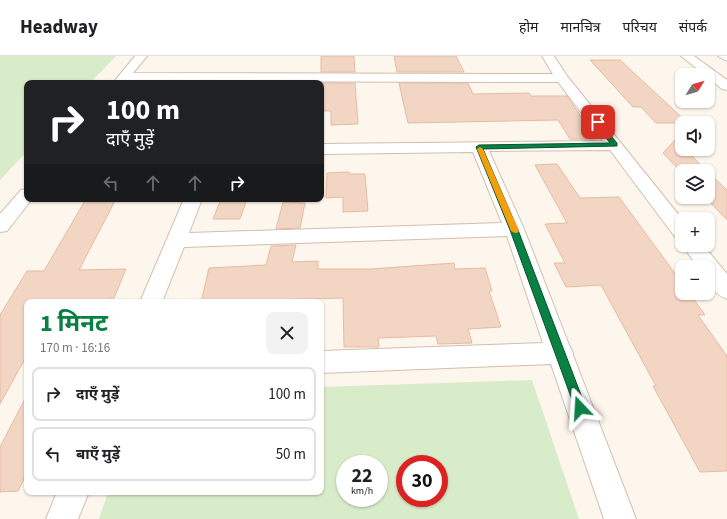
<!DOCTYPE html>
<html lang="hi">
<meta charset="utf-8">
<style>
:root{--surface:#fff;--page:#f2f2f2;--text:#202124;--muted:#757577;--line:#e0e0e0;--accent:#0b8043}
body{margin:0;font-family:"Source Sans 3","Noto Sans Devanagari",sans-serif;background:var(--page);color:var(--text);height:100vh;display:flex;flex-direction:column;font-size:15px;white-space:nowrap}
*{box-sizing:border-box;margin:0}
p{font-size:13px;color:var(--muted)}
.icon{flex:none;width:22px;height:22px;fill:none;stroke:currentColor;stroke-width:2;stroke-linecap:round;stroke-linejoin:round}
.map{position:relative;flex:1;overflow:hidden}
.sheet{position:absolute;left:24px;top:243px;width:300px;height:196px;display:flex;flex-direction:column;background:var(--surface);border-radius:8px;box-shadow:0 1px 3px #0004}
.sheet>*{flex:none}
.guide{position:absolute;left:24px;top:24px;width:300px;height:122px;border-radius:8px;box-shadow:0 1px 3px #0004;background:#202124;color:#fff;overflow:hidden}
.needle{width:26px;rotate:53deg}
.buttons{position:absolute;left:675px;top:12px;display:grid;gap:8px}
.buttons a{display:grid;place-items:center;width:40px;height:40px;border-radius:8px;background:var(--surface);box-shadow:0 1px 3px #0004;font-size:20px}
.speed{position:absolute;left:336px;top:399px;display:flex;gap:8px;font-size:20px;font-weight:700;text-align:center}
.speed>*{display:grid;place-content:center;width:52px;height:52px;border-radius:50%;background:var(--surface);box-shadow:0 1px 3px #0004;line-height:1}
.speed small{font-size:10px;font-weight:400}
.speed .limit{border:6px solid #d22;background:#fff;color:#111}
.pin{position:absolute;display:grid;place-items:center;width:34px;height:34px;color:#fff;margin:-17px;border-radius:8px;box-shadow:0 2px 6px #0006}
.me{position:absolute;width:44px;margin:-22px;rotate:340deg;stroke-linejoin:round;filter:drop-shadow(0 0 3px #0008)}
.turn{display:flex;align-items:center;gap:14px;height:84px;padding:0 16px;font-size:18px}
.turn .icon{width:52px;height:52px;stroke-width:2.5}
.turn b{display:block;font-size:28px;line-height:34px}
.lanes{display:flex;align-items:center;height:38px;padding:0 16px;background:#0003;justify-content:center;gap:20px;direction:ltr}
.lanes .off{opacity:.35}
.round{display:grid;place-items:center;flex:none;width:42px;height:42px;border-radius:8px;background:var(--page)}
.summary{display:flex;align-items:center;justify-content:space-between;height:68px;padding:0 16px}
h1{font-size:24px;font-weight:700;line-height:30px;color:var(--accent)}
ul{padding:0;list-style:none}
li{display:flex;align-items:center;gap:12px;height:54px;margin:0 8px 6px;padding:0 8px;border:2px solid var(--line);border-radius:8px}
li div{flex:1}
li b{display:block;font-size:15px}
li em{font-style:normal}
header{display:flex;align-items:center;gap:24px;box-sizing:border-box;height:56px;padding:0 20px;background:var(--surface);border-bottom:1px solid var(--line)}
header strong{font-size:19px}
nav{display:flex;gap:22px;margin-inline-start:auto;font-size:14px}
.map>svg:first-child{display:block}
</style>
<header>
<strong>Headway</strong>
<nav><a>होम</a><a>मानचित्र</a><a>परिचय</a><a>संपर्क</a></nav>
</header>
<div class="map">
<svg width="727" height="463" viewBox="0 0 727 463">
<rect width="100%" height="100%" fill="#fdf6ec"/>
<g fill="#d8ecc9" fill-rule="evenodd">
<path d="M0,0h116l-26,27h-63v68l-27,29z"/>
<path d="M532,324l47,139h-480l9,-27h213v-105zM345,408h34v34h-34zM405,408h34v34h-34z"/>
</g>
<g fill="#f3d5c3" stroke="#e6bba3">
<path d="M321,0h33l1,16h-34z"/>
<path d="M394,0h62l8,16h-67z"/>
<path d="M590,4h30l68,63h-32l-15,-16h-8z"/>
<path d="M321,27h34l3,41 -27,1v-14h-10z"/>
<path d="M399,27h69l5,11 56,-1 2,3h36l29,43h-26l-12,-19 -150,3z"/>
<path d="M675,84l7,6v3h3l22,22h-25v2l-19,-20z"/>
<path d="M557,108l23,34 39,-1 63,86v10h7l16,22h-7l29,41v115l-27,1 -47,-86h3l-55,-101 -35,2 -12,-24h11l-20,-39 22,-1 -32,-58z"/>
<path d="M349,116v2h16l3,37 -25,1v-15l-17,1 1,-25z"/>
<path d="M708,116l19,18v30l-22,-23h3z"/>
<path d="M86,143h30l-37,71 47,-1 -12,29h-4l-2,4h-81v53l-27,49v-89l27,-44h17z"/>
<path d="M221,143h26l-7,20h-27z"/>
<path d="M283,146l22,1 -5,25 -24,1z"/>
<path d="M296,189l-4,17 26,-1v8h53l83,-6 1,6 30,-1 7,23h-3l12,36 -33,2 4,14 -34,1 -2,-8 -58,2 1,9h-35l-1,-49 -142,4 8,-34 57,-3 5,-19z"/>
<path d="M27,339v78l-9,18 -18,1v-45z"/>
</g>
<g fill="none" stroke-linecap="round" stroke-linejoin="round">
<g stroke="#d1beb0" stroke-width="2">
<g id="minor">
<path d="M135,0h12l-14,17 420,1 -11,-18h12l13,20 115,143v20l-7,-2 -65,-87 -121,1 35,78 45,116 4,8v2l63,164h-32l-53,-155 -230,9v-22l222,-8 -36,-107 -323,11 -22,55h-22l44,-103h18l-13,34 313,-10 -29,-71 -152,2v-10l282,-3 -45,-59 -431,-1 -1,2h-13z"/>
<path d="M27,133v10h5l-25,32 -7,1v-18l21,-24z"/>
<path d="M682,189h21l24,29v25c-16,-6 -19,-17 -19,-32h-10z"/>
<path d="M57,436h32l-11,27h-32z"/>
</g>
</g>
<g stroke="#d1beb0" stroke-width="2">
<g id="tertiary">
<path d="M681,0h13l33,24v10l-5,-1 -14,-11v-3h-3z"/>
<path d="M718,0h9v5z"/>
</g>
</g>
<use href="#minor" fill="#fff" fill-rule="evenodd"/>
<use href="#tertiary" fill="#fff" fill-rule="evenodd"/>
</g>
<path fill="#0b8043" stroke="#07532c" d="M598,65l19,22v3l-134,3 35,81 68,178 -1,4 -5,2 -4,-2 -1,-4 -65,-178 -34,-83 3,-2 131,-2 -16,-21z"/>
<path fill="#f59e0b" d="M480,91l3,2 36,82 -2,2h-2l-4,-2 -34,-82z"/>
</svg>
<div class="buttons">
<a><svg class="needle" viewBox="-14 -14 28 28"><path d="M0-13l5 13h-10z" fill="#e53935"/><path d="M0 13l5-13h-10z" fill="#757577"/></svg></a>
<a><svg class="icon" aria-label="sound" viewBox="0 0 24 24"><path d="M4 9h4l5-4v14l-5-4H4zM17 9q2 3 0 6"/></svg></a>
<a><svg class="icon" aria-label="layers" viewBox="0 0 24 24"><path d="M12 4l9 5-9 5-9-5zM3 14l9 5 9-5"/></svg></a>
<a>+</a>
<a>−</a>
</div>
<div class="speed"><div>22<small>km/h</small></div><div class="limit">30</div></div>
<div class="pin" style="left:598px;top:66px;background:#d93025"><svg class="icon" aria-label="arrive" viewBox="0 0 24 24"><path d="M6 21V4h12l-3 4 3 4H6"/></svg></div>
<svg class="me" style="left:580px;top:352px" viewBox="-20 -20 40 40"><path d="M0-17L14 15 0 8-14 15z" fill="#0b8043" stroke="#fff" stroke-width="4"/></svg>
<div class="guide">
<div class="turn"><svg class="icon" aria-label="right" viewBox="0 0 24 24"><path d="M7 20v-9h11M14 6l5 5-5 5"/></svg><div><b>100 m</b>दाएँ मुड़ें</div></div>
<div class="lanes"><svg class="icon off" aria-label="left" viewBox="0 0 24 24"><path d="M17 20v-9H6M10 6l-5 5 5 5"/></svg><svg class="icon off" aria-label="ahead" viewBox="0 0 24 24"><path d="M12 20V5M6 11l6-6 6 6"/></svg><svg class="icon off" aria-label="ahead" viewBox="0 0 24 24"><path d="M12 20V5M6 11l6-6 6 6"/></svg><svg class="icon" aria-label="right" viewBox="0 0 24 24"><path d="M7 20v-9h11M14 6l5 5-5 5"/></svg></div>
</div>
<section class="sheet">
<div class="summary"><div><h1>1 मिनट</h1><p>170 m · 16:16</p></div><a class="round"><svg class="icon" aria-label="close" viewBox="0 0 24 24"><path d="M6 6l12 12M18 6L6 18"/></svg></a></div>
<ul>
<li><svg class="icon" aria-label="right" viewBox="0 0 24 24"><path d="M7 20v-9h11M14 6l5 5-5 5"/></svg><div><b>दाएँ मुड़ें</b></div><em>100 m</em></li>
<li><svg class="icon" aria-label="left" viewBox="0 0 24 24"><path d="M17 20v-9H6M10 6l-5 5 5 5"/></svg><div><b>बाएँ मुड़ें</b></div><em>50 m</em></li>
</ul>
</section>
</div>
